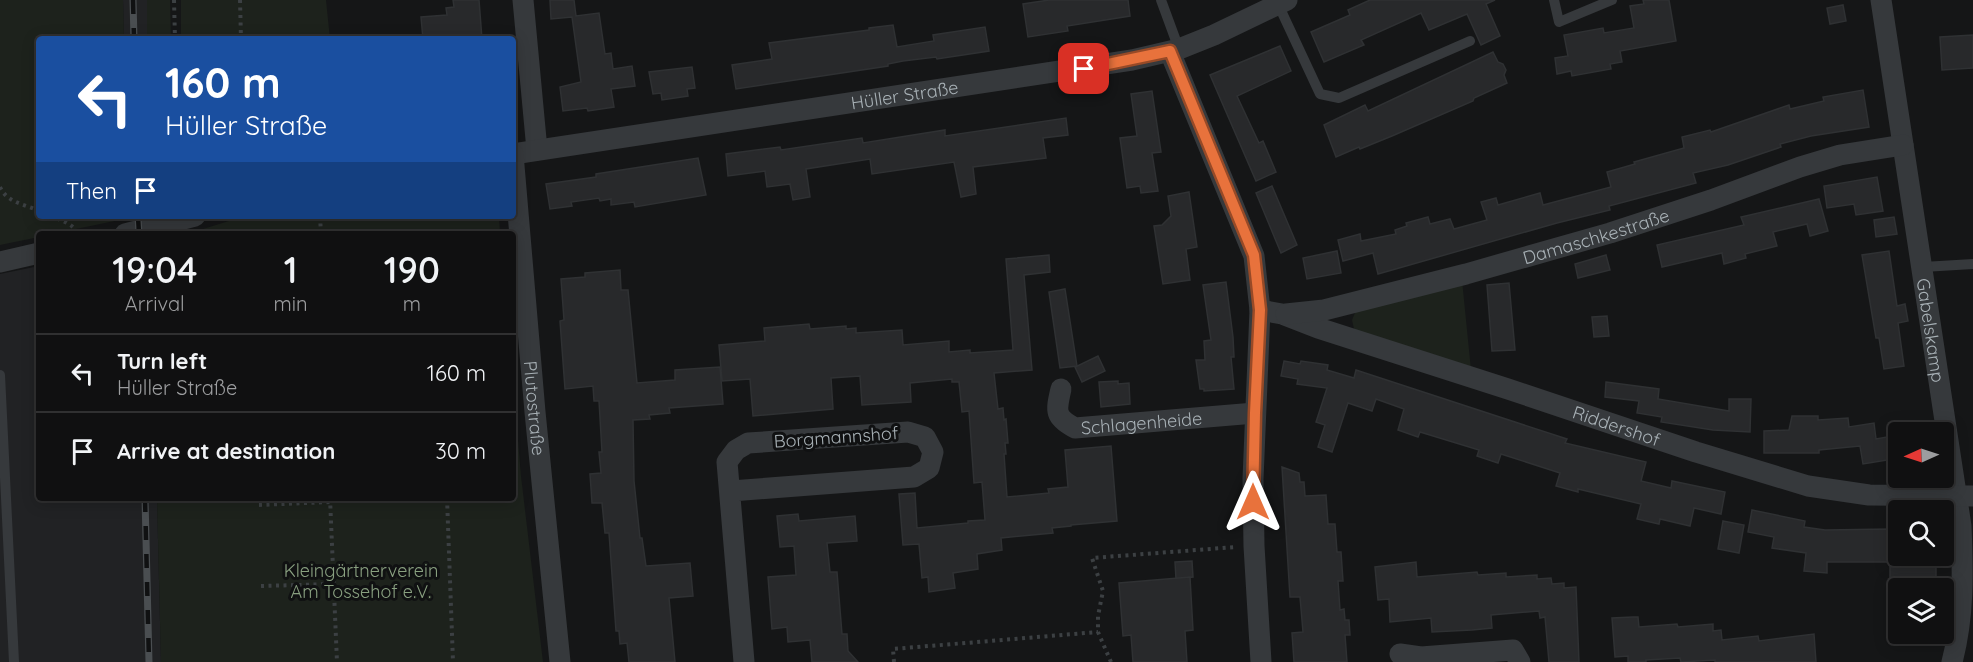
<!DOCTYPE html>
<meta charset="utf-8">
<style>
:root{--surface:#101011;--page:#1e1e1f;--text:#f1f3f6;--muted:#9c9d9f;--line:#303031}
body{margin:0;font-family:Quicksand,sans-serif;background:var(--page);color:var(--text);height:100vh;display:flex;flex-direction:column;font-size:22px;white-space:nowrap}
*{box-sizing:border-box;margin:0}
p{font-size:20px;color:var(--muted)}
.icon{flex:none;width:33px;height:33px;fill:none;stroke:currentColor;stroke-width:2;stroke-linecap:round;stroke-linejoin:round}
.map{position:relative;flex:1;overflow:hidden}
.side{position:absolute;left:36px;top:231px;width:480px;height:270px;display:flex;flex-direction:column;background:var(--surface);border-radius:6px;box-shadow:0 3px 15px #0003,0 0 0 2px var(--line)}
.side>*{flex:none}
.banner{position:absolute;left:36px;top:36px;width:480px;height:183px;border-radius:6px;box-shadow:0 3px 15px #0003,0 0 0 2px var(--line);background:#1a4fa0;color:#fff;overflow:hidden}
.needle{width:39px;rotate:267deg}
.tools{position:absolute;left:1888px;top:422px;display:grid;gap:12px}
.tools a{display:grid;place-items:center;width:66px;height:66px;border-radius:6px;background:var(--surface);box-shadow:0 3px 15px #0003,0 0 0 2px var(--line);font-size:30px}
.pin{position:absolute;display:grid;place-items:center;width:51px;height:51px;color:#fff;margin:-26px;border-radius:12px;box-shadow:0 3px 9px #0006}
.me{position:absolute;width:66px;margin:-33px;rotate:0deg;stroke-linejoin:round;filter:drop-shadow(0 0 4px #0008)}
.turn{display:flex;align-items:center;gap:21px;height:126px;padding:0 30px;font-size:27px}
.turn .icon{width:78px;height:78px;stroke-width:2.5}
.turn b{display:block;font-size:42px;line-height:51px}
.then{display:flex;align-items:center;height:57px;padding:0 30px;background:#0003;gap:12px;font-size:22px}
.eta{display:flex;justify-content:space-evenly;align-items:center;height:102px;text-align:center}
.eta b{font-size:36px;font-weight:600;line-height:42px}
ul{padding:0;list-style:none}
li{display:flex;align-items:center;gap:18px;height:78px;padding:0 30px;border-top:2px solid var(--line)}
li div{flex:1}
li b{display:block;font-size:22px}
li em{font-style:normal}
.map>svg:first-child{display:block}
</style>
<div class="map">
<svg width="1973" height="662" viewBox="0 0 1973 662">
<rect width="100%" height="100%" fill="#151617"/>
<g fill="#212224">
<path d="M123,0h24v39h-23z"/>
<path d="M39,266v232h118l4,164h-161v-388z"/>
</g>
<g fill="#1d221c">
<path d="M0,0h123l1,39h-85v177h90v2l-77,16h-13v3l-39,8z"/>
<path d="M147,0h23l1,39h-24z"/>
<path d="M181,0h145l4,39h-149z"/>
<path d="M245,216h254l1,18h-313z"/>
<path d="M1462,280l9,90 -116,-37 -3,-13 5,-12z"/>
<path d="M513,381l8,95 22,186h-382l-4,-164h356z"/>
</g>
<g fill="#28292b" stroke="#2f3133" stroke-width="1.5">
<path d="M453,0h26l3,39h-59l-2,-22 26,-2 -1,-7 8,-1z"/>
<path d="M550,0h24l2,16 23,-3 6,41 6,-1 2,16 19,-3 3,20 -24,3 3,18 -26,4 -1,-3 -24,3 -3,-24 21,-5 -9,-65 -21,2z"/>
<path d="M1049,0h79l2,16 -63,10 1,5 -40,6 -5,-33z"/>
<path d="M1370,0h125l-9,4 14,32 -19,9 -14,-31 -38,16 -8,-17 -60,27 3,5 -40,17 -13,-30 39,-17 -2,-5z"/>
<path d="M1643,0h26l7,41 -56,10 2,11 -12,2 1,5 -39,7 -1,-5 -14,3 -2,-16 13,-2 -4,-21 39,-7 1,5 30,-5 -4,-22 14,-2z"/>
<path d="M1843,5l3,16 -16,3 -3,-16z"/>
<path d="M893,25l4,22 37,-6 -1,-6 52,-8 4,24 -52,8 -1,-2 -33,4 -15,3v2l-152,23 -4,-24 40,-6 -3,-16 100,-13v-2z"/>
<path d="M1973,35v33l-31,2 -2,-33z"/>
<path d="M1280,46l11,25 -54,25 22,47 4,-2 13,31 -20,9 -46,-106z"/>
<path d="M1493,52l5,10 5,2 3,6 -2,5 3,8 -33,15 -1,3 -81,35 -32,13 -1,-2 -23,10 -12,-32 41,-20 3,6z"/>
<path d="M692,67l3,21 -8,1 1,7 -26,4 -1,-7 -8,1 -4,-22z"/>
<path d="M1863,90l6,37 -58,9 -31,8 1,3 -53,18 -35,8 3,10 -87,23 1,4 -53,13 -179,51 -5,-21 -30,8 -5,-21 22,-6 1,7 35,-7 -1,-4 12,-4 -1,-3 22,-6 2,7 20,-5 4,10 33,-9 -6,-18 15,-4 2,7 42,-12 3,12 68,-18 -4,-15 28,-8 -1,-2 50,-14 -2,-11 28,-7 1,2 78,-27 1,4 34,-8 -1,-4z"/>
<path d="M1152,91l9,61 -9,1 6,38 -17,2 -1,-7 -13,2 -7,-50 17,-2 -6,-42z"/>
<path d="M1066,118l2,17 -25,3 3,20 -73,9 3,27 -15,3 -7,-35 -82,12 -2,-15 -64,10 4,28 -17,3 -3,-16 -23,3 -2,-16 -37,5 -2,-22 54,-7 1,3 81,-12 1,5 82,-13v6z"/>
<path d="M698,158l8,37 -71,12 -1,-5 -23,3v-6l-11,2 -1,-3 -28,4 1,4 -22,3 -4,-25 50,-7v-3z"/>
<path d="M1877,177l6,34 -27,4 -2,-11 -27,4 -3,-22z"/>
<path d="M1272,186l25,59 -16,8 -25,-60z"/>
<path d="M1189,192l8,55 -11,2 4,31 -27,4 -9,-58 8,-1 9,-9 -3,-20z"/>
<path d="M1819,199l9,32 -18,5 -3,-12 -34,8 4,14 -32,8 1,4 -22,6 -2,-11 -60,14 -5,-22 87,-20 -3,-8z"/>
<path d="M1894,217l3,17 -21,3 -2,-17z"/>
<path d="M1337,251l4,22 -34,6 -4,-21z"/>
<path d="M1889,251l8,55 8,-2 3,17 -10,2 6,43 -20,3 -5,-31h-3l-14,-83z"/>
<path d="M1049,255l1,17 -26,3 8,95 -38,3 4,36 5,-1 1,12 2,-1 2,24h-3l1,11h-2l3,43 42,-4 -1,-4 20,-2 -3,-37 46,-4 6,75 -46,4v1l-19,2 1,5 -52,5 1,12 -25,4 1,15 -25,4 2,15 -26,4 -1,-15 -6,1 -3,-34 -16,1 -4,-51 16,-1 2,35 51,-5v-2l17,-1 -3,-38 -8,1 -5,-72 -7,1 -3,-30h-7v-3l-42,4 1,19 -49,3 -2,-29 -29,2 2,31 -80,7 -3,-37 -28,2 -3,-36 46,-4 -1,-13 45,-4 1,5 36,-3v3l10,-1v5l46,-3 1,15 46,-4v11l21,-2v3l43,-3 -7,-91z"/>
<path d="M1606,255l4,15 -32,8 -3,-14z"/>
<path d="M620,270l1,20h7l9,93 38,-3v-10l45,-3 3,37 -54,4 1,5 -21,2 1,4 -17,1 1,61 6,57h2l4,28 44,-3 3,33 -24,2 6,64h-46l-2,-19 -7,1 -1,-13h-3l-7,-98h-4l-3,-30h-10l-2,-29 11,-1 -2,-21h3l-3,-51h-5l-1,-15 -28,3 -5,-68 4,-1 -3,-41 24,-2v-4z"/>
<path d="M1226,282l7,55 1,20h-3l3,32 -30,2v-2h-4l-4,-29h9l-1,-19 7,-1 -8,-55z"/>
<path d="M1509,283l6,67 -23,1 -5,-66z"/>
<path d="M1065,289l12,77 -17,2 -11,-76z"/>
<path d="M1607,316l2,20 -15,1 -2,-20z"/>
<path d="M1098,356l7,15 -23,11 -7,-15z"/>
<path d="M1284,361l16,3 1,-3 27,4 -1,5 27,8 2,-8 211,69 -2,4 81,19 -5,19 30,7 1,-7 53,11 -4,22 -27,-6 -4,18 -30,-7 -1,5 -22,-5 4,-15 -63,-15v3l-22,-6 4,-13 -59,-19 -3,9 -21,-7 2,-6 -59,-18 -2,5 -20,-7 6,-21 -28,-10 -4,12 -24,-8 -16,49 -14,-5 7,-22 -9,-3 11,-34 -30,-4 1,-5 -17,-3z"/>
<path d="M1118,381v3l11,-1 1,21 -29,3 -2,-25z"/>
<path d="M1606,382l53,7 -1,10 71,12v-12h22l-1,33 -37,-2 -52,-8 1,-5 -25,-4 2,-12 -34,-4z"/>
<path d="M1792,416h26v4l30,-2 1,9 25,-4 2,16 23,-4v23l-36,6 -3,-18 -41,4v3h-55v-22l25,-1z"/>
<path d="M1282,467l17,6 1,9h4l1,14 21,-1 2,29h7l2,28h4l2,29h-5l2,29 4,-1 1,11h4l1,15h-5l2,27h-53l-2,-29 11,-1 -3,-35h-10z"/>
<path d="M1752,510l53,11 -1,6 21,3 64,-1v3h10v29l37,-1v28h-46v-26h-63v11l-23,-2 2,-18 -34,-5 2,-11 -26,-5z"/>
<path d="M798,514l1,7 56,-5 2,25 -30,2 3,29h7l5,62h5l1,17 10,11h-46l-2,-22 -22,2 -1,-15 -15,2 -4,-52 28,-2 -2,-29 -14,1 -3,-31z"/>
<path d="M1723,521l21,4 -5,28 -21,-4z"/>
<path d="M1192,561l1,16 -17,2 -1,-17z"/>
<path d="M1416,562l1,15 60,-5 1,3 28,-2v4l31,-2v4l14,-1 1,6 12,-1v5l12,-1 3,75h-30l-4,-45 -5,1 -1,-7 -48,4 1,13 -20,2 -40,2 -1,-14 -41,4 -1,-23 -11,1 -3,-33z"/>
<path d="M1190,577l3,53 -8,1 2,31h-54l-2,-27 -8,1 -4,-53z"/>
<path d="M1633,617h5l1,10 38,-3 1,3 35,-3v7l8,-1 1,10 36,-4 1,5 55,-7 2,28h-101v-2l-34,2 -1,-4 -34,2v2h-18v-6l-13,1 -3,-39z"/>
</g>
<g fill="none" stroke-linecap="round" stroke-linejoin="round">
<g stroke="#3c4043" stroke-width="4" stroke-dasharray="3 4.5" stroke-linecap="butt">
<path d="M174,0l1,39"/>
<path d="M240,0l1,39"/>
<path d="M0,187c7,16 25,17 39,24"/>
<path d="M50,216c10,4 23,7 28,18"/>
<path d="M320,216l1,18"/>
<path d="M330,498l7,164"/>
<path d="M447,498l6,164"/>
<path d="M259,505l71,-3"/>
<path d="M261,586l73,-2"/>
<path d="M894,662l-1,-13 205,-17"/>
<path d="M1111,662l-13,-30v-16l5,-25 -11,-33 144,-11"/>
</g>
<g stroke="#36393c" stroke-width="10">
<path d="M1161,0l18,49"/>
<path d="M1554,0l5,22 53,-22"/>
<path d="M1278,4l42,90 19,4 131,-57"/>
<path d="M1923,267l50,-3"/>
<path d="M0,375l14,287"/>
</g>
<g stroke="#36393c" stroke-width="21">
<path d="M523,0l14,150"/>
<path id="s1" d="M1881,0l80,526c2,46 3,91 -9,136"/>
<path d="M1170,52l84,204 6,54 -7,169 1,67 7,116"/>
<path id="s2" d="M513,154l619,-94 47,-11 35,-14 73,-35"/>
<path id="s3" d="M513,154l22,258 25,250"/>
<path d="M125,234l70,-18"/>
<path d="M0,262l39,-9"/>
<path id="s4" d="M1260,310l22,4 36,14 190,61 188,63 112,34 61,9 104,1"/>
<path id="s5" d="M1286,314l38,-4 142,-36 144,-41 101,-33 89,-33 40,-12 63,-10"/>
<path id="s6" d="M1061,389c-5,22 -7,28 14,39l180,-15"/>
<path d="M731,491l183,-14 15,-9 4,-16 -8,-15 -17,-5 -160,11 -12,7 -9,12 17,200"/>
<path d="M1400,654l21,3 92,-7 7,12"/>
</g>
<g stroke="#4a4e51" stroke-width="7">
<g id="rail">
<path d="M133,0l1,39"/>
<path d="M138,216l1,18"/>
<path d="M145,498l4,164"/>
</g>
</g>
<use href="#rail" stroke="#101112" stroke-width="4.5" stroke-dasharray="14" stroke-linecap="butt"/>
</g>
<g fill="none" stroke-linecap="round" stroke-linejoin="round">
<g stroke="#974a27" stroke-width="15">
<path id="route" d="M1084,69l86,-18 84,204 6,55 -5,103 -2,89"/>
</g>
<use href="#route" stroke="#e8723c" stroke-width="10"/>
</g>
<g text-anchor="middle" dominant-baseline="central" stroke-width="6" stroke-linejoin="round" paint-order="stroke">
<g font-size="18" fill="#a8b1b6" stroke="#101112">
<text stroke="none"><textPath href="#s2" startOffset="396">Hüller Straße</textPath></text>
<text stroke="none"><textPath href="#s5" startOffset="320">Damaschkestraße</textPath></text>
<text stroke="none"><textPath href="#s1" startOffset="334">Gabelskamp</textPath></text>
<text stroke="none"><textPath href="#s3" startOffset="255">Plutostraße</textPath></text>
<text stroke="none"><textPath href="#s6" startOffset="114">Schlagenheide</textPath></text>
<text stroke="none"><textPath href="#s4" startOffset="375">Riddershof</textPath></text>
<text transform="translate(836 437) rotate(-4)">Borgmannshof</text>
</g>
<g font-size="18" fill="#89a080" stroke="#101112">
<text x="361" y="570">Kleingärtnerverein<tspan x="361" dy="21">Am Tossehof e.V.</tspan></text>
</g>
</g>
</svg>
<div class="tools">
<a><svg class="needle" viewBox="-14 -14 28 28"><path d="M0-13l5 13h-10z" fill="#e53935"/><path d="M0 13l5-13h-10z" fill="#9c9d9f"/></svg></a>
<a><svg class="icon" aria-label="search" viewBox="0 0 24 24"><circle cx="10" cy="10" r="6"/><path d="M15 15l6 6"/></svg></a>
<a><svg class="icon" aria-label="layers" viewBox="0 0 24 24"><path d="M12 4l9 5-9 5-9-5zM3 14l9 5 9-5"/></svg></a>
</div>
<div class="pin" style="left:1084px;top:69px;background:#d93025"><svg class="icon" aria-label="arrive" viewBox="0 0 24 24"><path d="M6 21V4h12l-3 4 3 4H6"/></svg></div>
<svg class="me" style="left:1253px;top:502px" viewBox="-20 -20 40 40"><path d="M0-17L14 15 0 8-14 15z" fill="#e8723c" stroke="#fff" stroke-width="4"/></svg>
<div class="banner">
<div class="turn"><svg class="icon" aria-label="left" viewBox="0 0 24 24"><path d="M17 20v-9H6M10 6l-5 5 5 5"/></svg><div><b>160 m</b>Hüller Straße</div></div>
<div class="then">Then<svg class="icon" aria-label="arrive" viewBox="0 0 24 24"><path d="M6 21V4h12l-3 4 3 4H6"/></svg></div>
</div>
<section class="side">
<div class="eta">
<div><b>19:04</b><p>Arrival</p></div>
<div><b>1</b><p>min</p></div>
<div><b>190</b><p>m</p></div>
</div>
<ul>
<li><svg class="icon" aria-label="left" viewBox="0 0 24 24"><path d="M17 20v-9H6M10 6l-5 5 5 5"/></svg><div><b>Turn left</b><p>Hüller Straße</p></div><em>160 m</em></li>
<li><svg class="icon" aria-label="arrive" viewBox="0 0 24 24"><path d="M6 21V4h12l-3 4 3 4H6"/></svg><div><b>Arrive at destination</b></div><em>30 m</em></li>
</ul>
</section>
</div>
